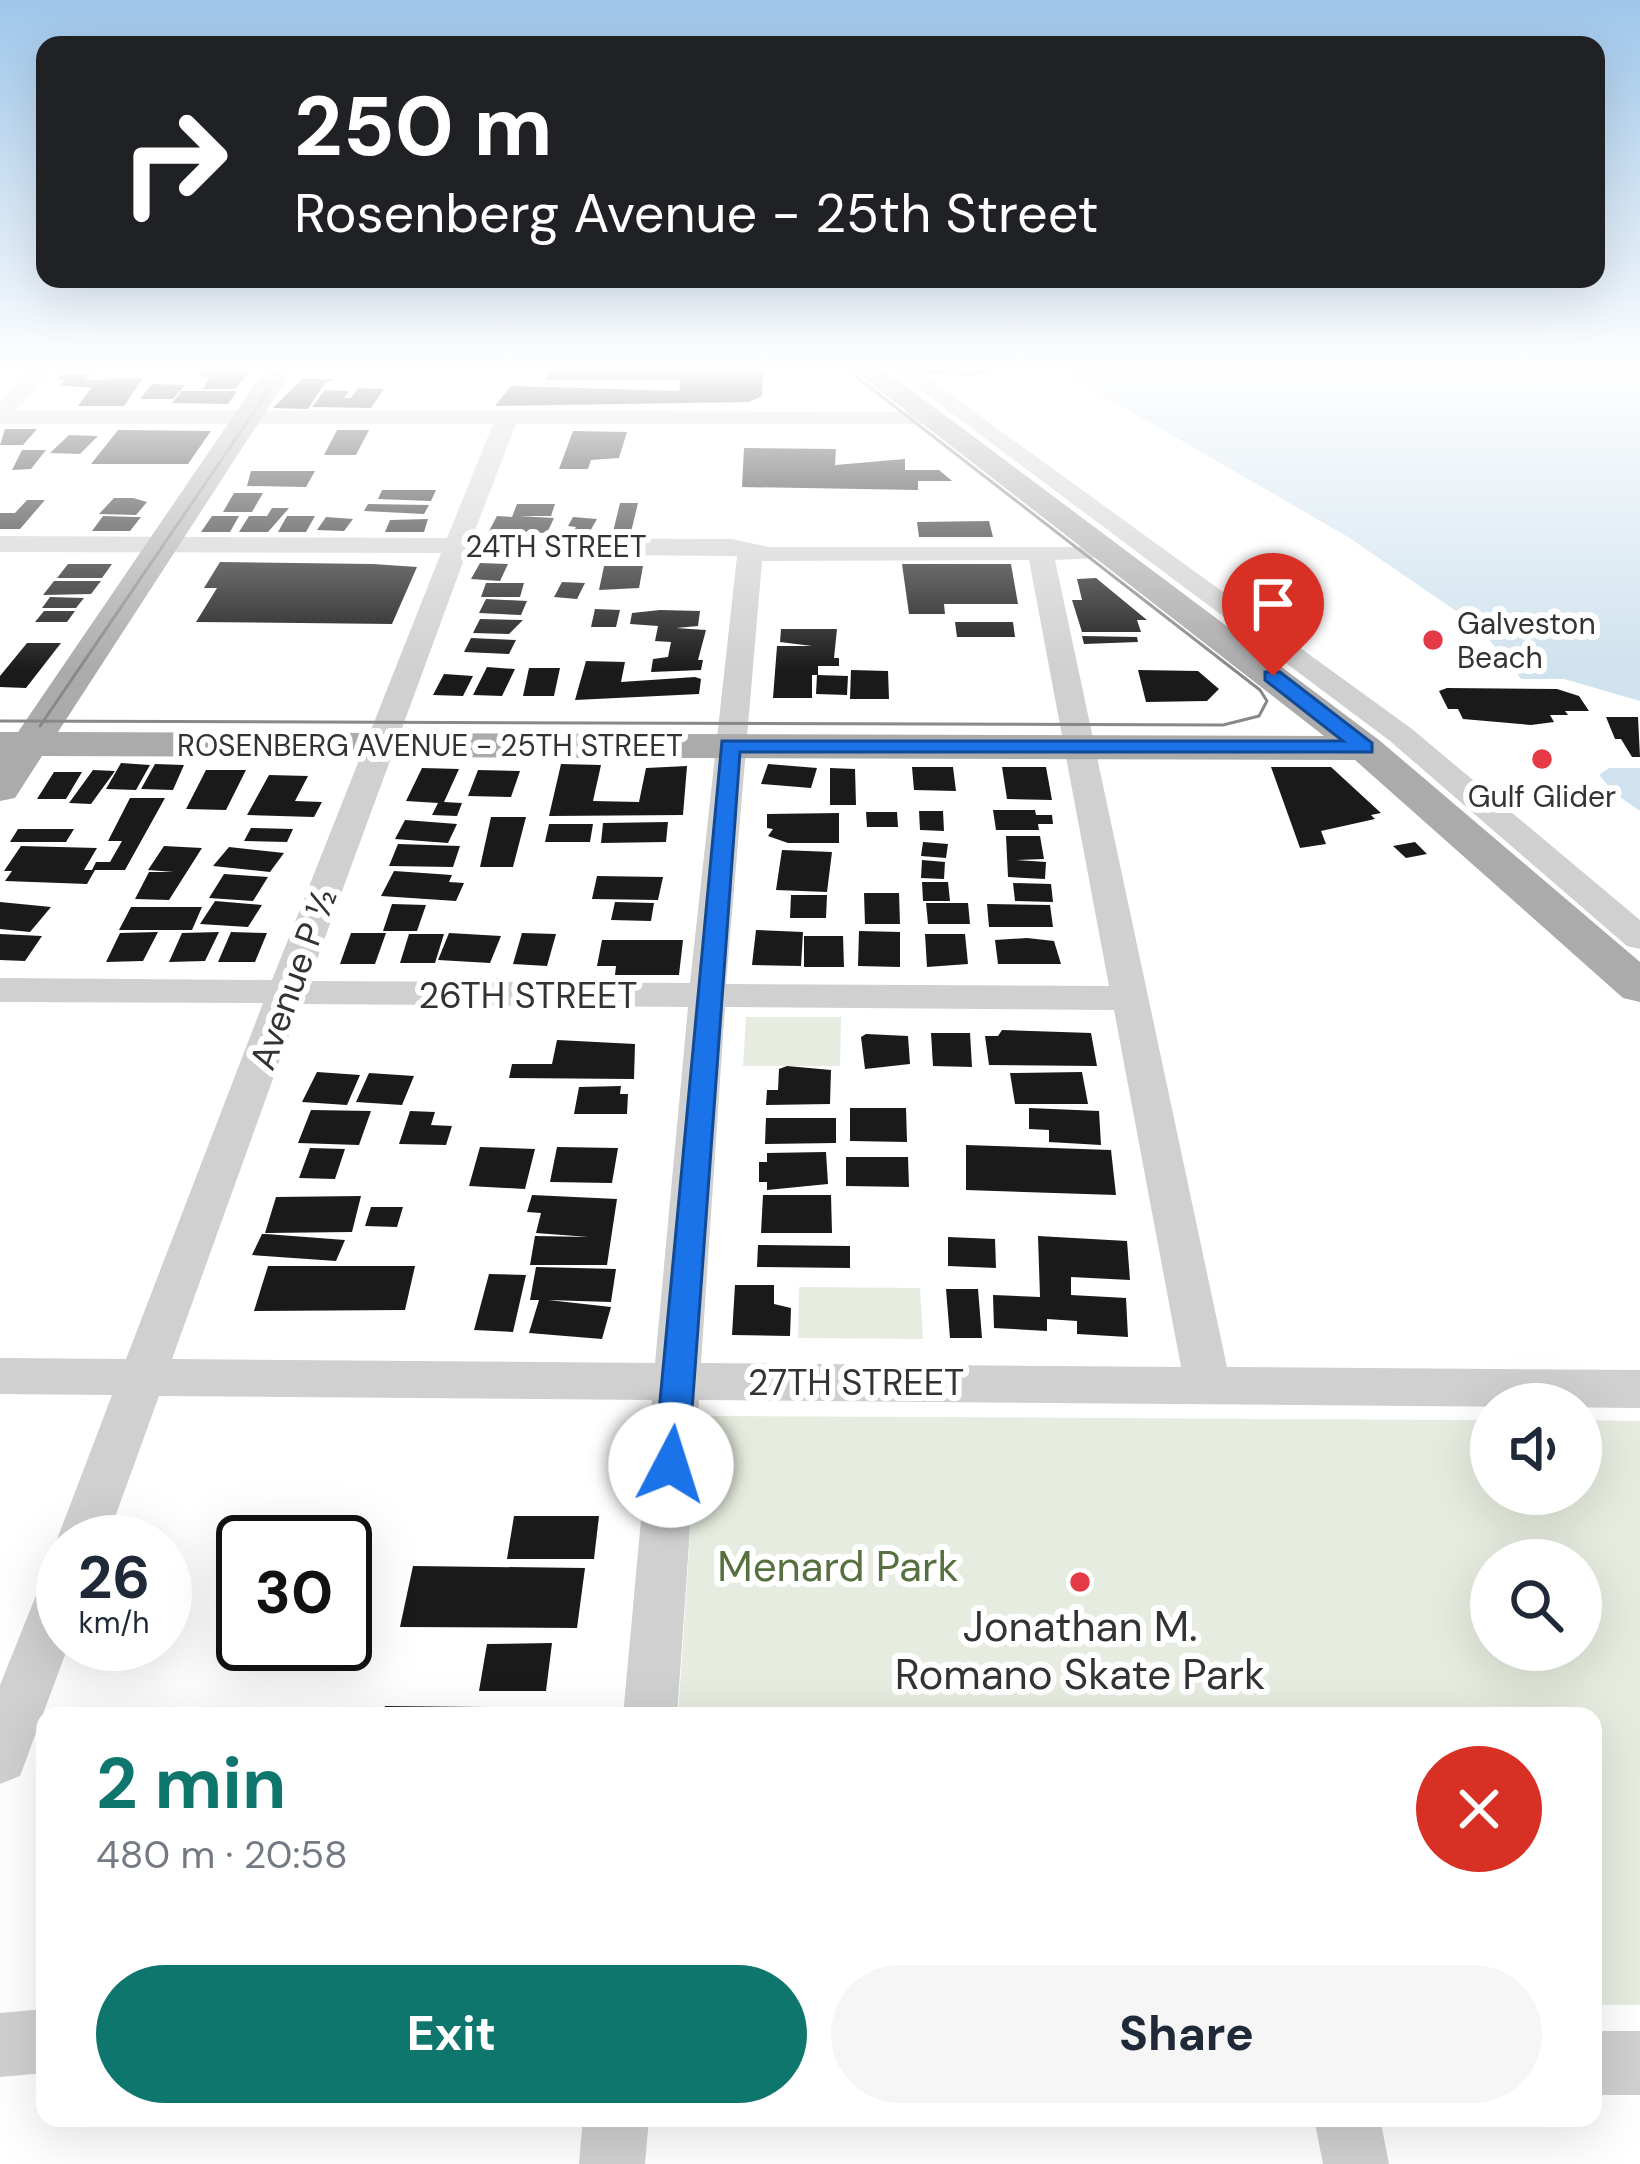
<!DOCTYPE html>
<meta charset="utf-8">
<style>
:root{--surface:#fff;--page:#f6f6f7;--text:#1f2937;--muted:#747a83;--accent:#0f766e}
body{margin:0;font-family:"DM Sans",sans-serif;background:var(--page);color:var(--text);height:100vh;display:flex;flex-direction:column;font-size:45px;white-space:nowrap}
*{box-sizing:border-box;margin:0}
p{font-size:39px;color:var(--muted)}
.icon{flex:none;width:66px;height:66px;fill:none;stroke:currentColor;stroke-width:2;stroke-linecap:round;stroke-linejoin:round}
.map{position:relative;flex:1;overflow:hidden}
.side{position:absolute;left:36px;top:1707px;width:1566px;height:420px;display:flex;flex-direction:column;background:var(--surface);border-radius:24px;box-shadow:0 12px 48px #0002}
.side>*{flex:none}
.banner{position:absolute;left:36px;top:36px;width:1569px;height:252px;border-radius:24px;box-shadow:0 12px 48px #0002;background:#202124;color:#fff;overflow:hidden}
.fabs{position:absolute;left:1470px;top:1383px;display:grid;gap:24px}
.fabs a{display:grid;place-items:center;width:132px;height:132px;border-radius:50%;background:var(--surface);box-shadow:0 12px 48px #0002;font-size:60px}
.speed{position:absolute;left:36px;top:1515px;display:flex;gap:24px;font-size:60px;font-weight:700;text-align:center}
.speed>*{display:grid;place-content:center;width:156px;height:156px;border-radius:50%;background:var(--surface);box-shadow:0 12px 48px #0002;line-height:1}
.speed small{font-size:30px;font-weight:400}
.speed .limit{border:6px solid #111;border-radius:18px;background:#fff;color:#111}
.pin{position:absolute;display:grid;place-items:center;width:102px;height:102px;color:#fff;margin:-123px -51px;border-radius:50% 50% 50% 0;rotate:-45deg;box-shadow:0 0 12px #0007}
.pin .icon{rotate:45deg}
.me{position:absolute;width:132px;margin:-66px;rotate:5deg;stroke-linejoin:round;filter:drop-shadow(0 0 9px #0008)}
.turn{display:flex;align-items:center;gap:42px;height:252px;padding:0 60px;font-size:54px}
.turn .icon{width:156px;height:156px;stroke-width:2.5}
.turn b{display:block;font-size:84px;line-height:102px}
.round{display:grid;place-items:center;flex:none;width:126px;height:126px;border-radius:63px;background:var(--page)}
.headline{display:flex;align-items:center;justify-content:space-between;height:204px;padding:0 60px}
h1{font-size:72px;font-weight:700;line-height:90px;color:var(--accent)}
.button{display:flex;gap:24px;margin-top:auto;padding:24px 60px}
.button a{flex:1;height:138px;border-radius:72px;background:var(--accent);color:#fff;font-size:48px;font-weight:700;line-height:138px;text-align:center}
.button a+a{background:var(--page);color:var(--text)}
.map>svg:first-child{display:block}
</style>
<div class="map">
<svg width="1640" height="2164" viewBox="0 0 1640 2164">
<rect width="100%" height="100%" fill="#fff"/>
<g fill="#e6ecdf" fill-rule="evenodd">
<path d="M746,1017h95l-1,49h-97z"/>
<path d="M799,1287l121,1 3,51 -125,-1z"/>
<path d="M698,1416l793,4v74h90v-74l59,1v584h-47v-289h-915zM1491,1560h90v90h-90z"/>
</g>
<path fill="#cfe2ee" d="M1056,368h584v443l-26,-18 -136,-167 -130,-89z"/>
<path fill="#fff" d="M1514,679h50l76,22v67h-31l-14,10z"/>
<g fill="#1a1a1a">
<path d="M205,368h31l14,3 -15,18h-32l7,-12 -12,-1z"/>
<path d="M550,368h214l-2,28 -13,6 -254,4 16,-20 168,5 2,-11h-135z"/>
<path d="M921,368h80l1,2 -34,6 -16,-5 -22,4z"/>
<path d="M63,373h28l-6,7 58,-2 -19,28h-46l13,-18 -31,-3 6,-5h-9z"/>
<path d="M302,379h33l-11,5 -16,25 -35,-1z"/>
<path d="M152,384l33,1 -12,14h-33z"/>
<path d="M358,388l26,1 -13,19 -59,-1 13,-17 24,1 -5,7h7z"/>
<path d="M182,391h55l-9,13 -56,-1z"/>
<path d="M5,429h32l-14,16h-23z"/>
<path d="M118,430l93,1 -23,33h-97z"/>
<path d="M337,430h32l-13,25h-32z"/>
<path d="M573,431l54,1 -8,26 -28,2 -3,9h-29z"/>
<path d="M69,435l29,1 -18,18 -30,-1z"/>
<path d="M744,448l92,1 -1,16 70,-6v11h34l13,11h-34v9l-176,-3z"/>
<path d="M22,450h24l-15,19 -19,1z"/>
<path d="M251,471h64l-9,16 -59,-1z"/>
<path d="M382,490h54l-5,11 -53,-2z"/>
<path d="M234,493h29l-11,19h-29z"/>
<path d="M114,498h19l14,4 -11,13 -37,-1z"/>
<path d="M27,500h18l-25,29h-20v-16h15z"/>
<path d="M620,503h18l-7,29h-18z"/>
<path d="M368,504l61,1 -5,9 -60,-3z"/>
<path d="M517,504h38l-4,12h-33l36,2 -7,15 -58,-2 8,-15 15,1z"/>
<path d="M272,508h17l-21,24h-29l10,-16h18z"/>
<path d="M103,516l32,1h6l-11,14h-38z"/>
<path d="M212,516h27l-9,16h-29z"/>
<path d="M287,516h28l-9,16h-28z"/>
<path d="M326,517l27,2 -9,12 -27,-1z"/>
<path d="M573,517l24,2 -8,14 -16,-1 3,-5 -8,-1z"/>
<path d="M428,519l-4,13h-39l5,-12z"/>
<path d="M989,521l4,16h-74l-2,-15z"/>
<path d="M220,562l153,2 44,3 -25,57 -196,-2 21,-34h-13z"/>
<path d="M480,563l28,1 -8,17 -29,-2z"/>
<path d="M68,564h44l-10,14h-45z"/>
<path d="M902,564h109l7,40h-74l1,10h-36z"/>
<path d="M604,566h39l-4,22 -40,2z"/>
<path d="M1096,578l51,42h-10l4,12h-59l-10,-32h10l-5,-21z"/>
<path d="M54,581h47l-10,13 -48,1z"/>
<path d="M562,582l23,1 -8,16 -23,-2z"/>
<path d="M486,583h38l-4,14h-39z"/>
<path d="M50,597l34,1 -8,10h-34z"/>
<path d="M486,599l41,2 -6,14 -42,-2z"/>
<path d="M595,609l25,1 -4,17h-25z"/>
<path d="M660,610l40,1 -2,15 -22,2 30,2 -8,30h5l-2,10 -50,2 2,-13 15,-2 3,-15 -16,-1 3,-15 -28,-2 2,-11z"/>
<path d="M44,611h31l-8,11h-32z"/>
<path d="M480,619l43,1 -14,14 -36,-1z"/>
<path d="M955,622h58l2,15h-58z"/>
<path d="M781,629h56l-3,29h5v8h-21v9h-6v23h-39l4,-52h35l-32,-4z"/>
<path d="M1082,636l55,1 1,5 -54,2z"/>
<path d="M471,638l45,2 -7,14 -45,-2z"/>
<path d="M27,643h34l-35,45 -26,-1v-11z"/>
<path d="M586,661l39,1 -4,20 74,-5 6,2 -2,15 -124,6z"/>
<path d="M487,667l28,2 -13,27 -29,-1z"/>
<path d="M529,668h31l-6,28h-31z"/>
<path d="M851,670l37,1 1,28h-39z"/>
<path d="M1138,670l60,1 21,18 -12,12 -61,1z"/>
<path d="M444,674l29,2 -10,20 -30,-1z"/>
<path d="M817,675l31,1 -1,19 -31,-1z"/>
<path d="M1447,688l110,1 22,7 10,15h-24l3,4h-18l4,7 -23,3 -68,-6 -5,-10h-10l-9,-18z"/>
<path d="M1606,717h32l2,40h-8l-11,-18h-6z"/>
<path d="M121,763l29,2 -14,25 -30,-1z"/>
<path d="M155,764l29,1 -11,25 -32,-1z"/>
<path d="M561,764l40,1 -8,36 46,1 7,-34 41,-2 -4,49 -134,1z"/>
<path d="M768,764l49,4 -6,20 -50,-4z"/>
<path d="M912,767h41l3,24 -42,-1z"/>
<path d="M1002,767h44l6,33 -45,-1z"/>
<path d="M1271,767h60l50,46 -10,2 4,4 -54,12 5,13 -26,4z"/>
<path d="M422,768l37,1 -15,33 18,1 -5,13 -25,-1 6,-12 -32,-2z"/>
<path d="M830,768l25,1 1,36h-26z"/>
<path d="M93,770l22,1 -24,33 -22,-1z"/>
<path d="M206,770h40l-20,40 -40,-1z"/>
<path d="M478,770l42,1 -9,26 -43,-1z"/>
<path d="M54,772h28l-16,27h-29z"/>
<path d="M269,775l39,1 -13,25 27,1 -8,15 -67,-2z"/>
<path d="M130,798h35l-40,72h-33l4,-8h14l12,-21h-14z"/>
<path d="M993,810h42l1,5h16l1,9h-15l1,6h-43z"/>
<path d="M919,811h24l1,20 -24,-1z"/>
<path d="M866,812h31l1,15h-31z"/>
<path d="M839,813v30h-51l-20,-7 5,-7 -6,-1v-14z"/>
<path d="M491,817h35l-13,50h-33z"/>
<path d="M405,820l52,4 -9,19 -53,-4z"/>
<path d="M668,822l-2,20 -65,1 2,-20z"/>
<path d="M549,824h44l-3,18h-45z"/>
<path d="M251,828l42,1 -6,13 -43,-1z"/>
<path d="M18,829h56l-8,13h-56z"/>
<path d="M1006,836h34l4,23 -28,1 30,2 -1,17 -37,-2z"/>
<path d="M923,842l25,2 -2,14 -25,-2z"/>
<path d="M1415,842l12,12 -21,4 -13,-12z"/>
<path d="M398,844l62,2 -7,21 -64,-1z"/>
<path d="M21,846l76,2 -13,22h11l-8,14 -82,-3 7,-10h-8z"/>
<path d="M164,846l38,2 -33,52 -34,-1 14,-27h25l-26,-2z"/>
<path d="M229,847l55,6 -14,19 -57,-6z"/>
<path d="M782,850l50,2 -5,40 -51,-2z"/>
<path d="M922,860l23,2 -1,17 -23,-1z"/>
<path d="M394,871l58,4 -3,7 15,1 -8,18 -75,-5z"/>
<path d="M224,874l44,3 -15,24 -44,-3z"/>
<path d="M597,876l66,1 -5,23 -66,-1z"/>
<path d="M922,882h26l2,19h-27z"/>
<path d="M1013,883l38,1 2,18 -38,-1z"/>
<path d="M864,893h35l1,31h-35z"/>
<path d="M791,895h36l-1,23h-36z"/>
<path d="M215,901l47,4 -14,22 -48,-3z"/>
<path d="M0,902l51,5 -21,25 -30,-3z"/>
<path d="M615,902l39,1 -3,18 -40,-1z"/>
<path d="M926,903h42l2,21h-42z"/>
<path d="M392,904l34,1 -9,26h-34z"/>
<path d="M987,904l63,1 3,22h-64z"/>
<path d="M131,907h71l-10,23h-73z"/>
<path d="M756,930l47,2 -2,34 -49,-1z"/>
<path d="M859,931l41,1v35l-42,-1z"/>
<path d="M158,932l-15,29 -37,1 14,-29z"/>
<path d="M219,932l-14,29 -36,1 13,-29z"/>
<path d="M231,932l36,1 -12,29h-37z"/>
<path d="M351,933h35l-11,31h-35z"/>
<path d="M449,933l52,3 -11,27 -52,-3z"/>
<path d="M522,933l34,1 -9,32 -34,-2z"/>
<path d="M0,934l42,2 -17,25 -25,-1z"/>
<path d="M409,934h35l-9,29h-35z"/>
<path d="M925,934h40l3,30 -41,3z"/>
<path d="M804,936h39l1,31h-40z"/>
<path d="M1027,938l27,3 7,23h-63l-3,-24z"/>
<path d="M602,940h81l-4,35h-64l1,-9h-19z"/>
<path d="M1002,1030l89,3 6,33 -108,-1 -4,-29h13z"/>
<path d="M931,1033h39l2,34 -39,-1z"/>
<path d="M866,1034l42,2 2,28 -45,5 -4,-32z"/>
<path d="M557,1040l78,4 -1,35 -125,-1 3,-14h40z"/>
<path d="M787,1066l44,4 -1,34 -64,1 1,-15h11l1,-21z"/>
<path d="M317,1072l43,3 -13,30 -45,-3z"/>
<path d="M1082,1072l6,32h-73l-5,-31z"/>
<path d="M369,1073l45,3 -12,29 -46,-3z"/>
<path d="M621,1086l-1,8h8l-1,20h-53l5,-27z"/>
<path d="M850,1108h56l1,34 -57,-1z"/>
<path d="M1029,1108l70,3 2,34 -52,-3v-12l-20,-1z"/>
<path d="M311,1110l60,1 -12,34 -61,-2z"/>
<path d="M410,1111l25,1 -4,13 21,1 -6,19 -47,-1z"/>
<path d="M766,1118h70v25l-71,1z"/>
<path d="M966,1145l145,5 5,45 -150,-5z"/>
<path d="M480,1147l55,2 -10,40 -56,-3z"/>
<path d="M557,1147l61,1 -6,35 -62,-1z"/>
<path d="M310,1148l35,1 -10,30 -36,-1z"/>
<path d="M826,1152l2,32 -61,6v-8h-8v-20h8v-9z"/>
<path d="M846,1157h62l1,30 -63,-1z"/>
<path d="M532,1195l85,4 -10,66h-77l5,-29 54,1 -53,-4 5,-20 -14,-1z"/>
<path d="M763,1195h68l1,38h-71z"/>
<path d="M361,1196l-9,36 -87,1 11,-36z"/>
<path d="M371,1207h32l-6,20 -32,-1z"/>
<path d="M262,1234h4l79,6 -9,21 -84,-6z"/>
<path d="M1038,1236l89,5 3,39 -59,-3v18l55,3 2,39 -51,-3v-13l-30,-2v12l-53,-3 -1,-33 47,2z"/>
<path d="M948,1237l47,2 1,29 -48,-2z"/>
<path d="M758,1245l92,1v22l-93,-1z"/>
<path d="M268,1266h147l-10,44 -151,1z"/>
<path d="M536,1267l80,2 -5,33 -63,-2 63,7 -9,32 -73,-6 10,-33h-9z"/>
<path d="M489,1274l37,1 -13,57 -39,-2z"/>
<path d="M735,1285h39v19l17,4 -1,28 -58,-1z"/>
<path d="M946,1289h32l4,49h-32z"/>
<path d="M514,1516h85l-5,43h-87z"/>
<path d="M413,1566l172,2 -8,60 -177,-1z"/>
<path d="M552,1643l-6,48h-67l8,-47z"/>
<path d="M385,1706l184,2 -1,8h-185z"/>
</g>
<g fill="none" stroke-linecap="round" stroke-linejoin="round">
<g fill="#d0d0d0" fill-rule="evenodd">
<path d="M32,368h22l-38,42 924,2v10l-8,2h-416l-44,114 260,1 37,8h351v10l-65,3 172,807 413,3v38l-941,-8 -22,316h-54l29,-316 -493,-4 -53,146h-43v15l-7,-15 56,-147 -112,-1v-36l126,1 137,-356 -263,-1v-24l272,2 169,-427 -441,-1v-16l447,2 46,-114h-493v-22zM466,554l271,2 -47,427 -381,-2zM1029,560l80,426 -383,-2 36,-423zM300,1004l388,3 -33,356 -483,-4zM725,1007l389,3 67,357 -480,-4z"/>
<path d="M891,368h23l498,361 228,191v29l-13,-3 -237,-205z"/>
<path d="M63,1566v78h6l-49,132 -20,8v-99l45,-112z"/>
<path d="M45,2009v64l-45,4v-64z"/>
<rect x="1593" y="2031" width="47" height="64"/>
<path d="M583,2118h66l-4,46h-66z"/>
<path d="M1314,2118h66l9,46h-66z"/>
</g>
<path fill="#ababab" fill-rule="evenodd" d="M266,368h28l-236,364 1266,4 -473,-368h31l497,372 261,222v40l-17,-4 -268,-238 -1313,-4 -27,42 -15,3v-69h18z"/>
<g stroke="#888" stroke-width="3">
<path d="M0,721l1223,4 36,-9 8,-15 -7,-11 -415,-322"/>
<path d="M40,726l244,-358"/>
</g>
</g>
<linearGradient id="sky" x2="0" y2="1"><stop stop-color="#9ec6ea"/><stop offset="0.55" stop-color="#fff"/><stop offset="1" stop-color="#fff" stop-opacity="0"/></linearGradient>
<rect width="1640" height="671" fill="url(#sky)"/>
<path fill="#1a73e8" stroke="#114b97" stroke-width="3" d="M1265,672h15l92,71v9h-632l-52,713 -5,10h-24l-5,-10 68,-724h621l-78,-61z"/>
<g fill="#e63946" stroke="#fff" stroke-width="4.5">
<circle cx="1433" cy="640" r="12"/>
<circle cx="1542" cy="759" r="12"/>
<circle cx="1080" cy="1582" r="12"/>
</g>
<g text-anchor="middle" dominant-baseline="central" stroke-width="12" stroke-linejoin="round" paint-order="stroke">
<g font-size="30" fill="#333" stroke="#fff">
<text x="556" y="546">24TH STREET</text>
<text x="430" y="745">ROSENBERG AVENUE - 25TH STREET</text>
</g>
<g font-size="30" fill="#333" stroke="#fff" text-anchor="start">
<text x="1457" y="623">Galveston<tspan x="1457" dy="34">Beach</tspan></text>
<text x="1542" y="796" text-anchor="middle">Gulf Glider</text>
</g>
<g font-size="36" fill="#333" stroke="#fff">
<text transform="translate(293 979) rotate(-70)">Avenue P ½</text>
<text x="528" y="995">26TH STREET</text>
<text x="856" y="1382">27TH STREET</text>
</g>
<g font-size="42" fill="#56703f" stroke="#fff">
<text x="838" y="1566">Menard Park</text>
</g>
<g font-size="42" fill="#333" stroke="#fff">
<text x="1080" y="1626">Jonathan M.<tspan x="1080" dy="48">Romano Skate Park</tspan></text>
</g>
</g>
</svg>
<div class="fabs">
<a><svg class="icon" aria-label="sound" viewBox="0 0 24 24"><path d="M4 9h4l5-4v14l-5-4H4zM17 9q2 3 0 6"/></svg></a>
<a><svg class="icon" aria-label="search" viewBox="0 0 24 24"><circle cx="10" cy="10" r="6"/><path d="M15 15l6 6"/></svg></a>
</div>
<div class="speed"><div>26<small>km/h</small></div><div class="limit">30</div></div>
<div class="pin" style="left:1273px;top:676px;background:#d93025"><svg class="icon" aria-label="arrive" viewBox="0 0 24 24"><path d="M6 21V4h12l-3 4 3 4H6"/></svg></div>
<svg class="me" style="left:671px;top:1465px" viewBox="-20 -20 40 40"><circle r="19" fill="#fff"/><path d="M0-13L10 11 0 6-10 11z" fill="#1a73e8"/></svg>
<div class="banner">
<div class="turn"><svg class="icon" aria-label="right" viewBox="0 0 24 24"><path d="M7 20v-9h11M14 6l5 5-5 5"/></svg><div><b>250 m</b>Rosenberg Avenue - 25th Street</div></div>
</div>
<section class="side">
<div class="headline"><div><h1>2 min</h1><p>480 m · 20:58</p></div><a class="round" style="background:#d93025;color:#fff"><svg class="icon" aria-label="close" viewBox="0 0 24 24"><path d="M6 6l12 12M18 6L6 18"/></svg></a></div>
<div class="button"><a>Exit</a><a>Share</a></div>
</section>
</div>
